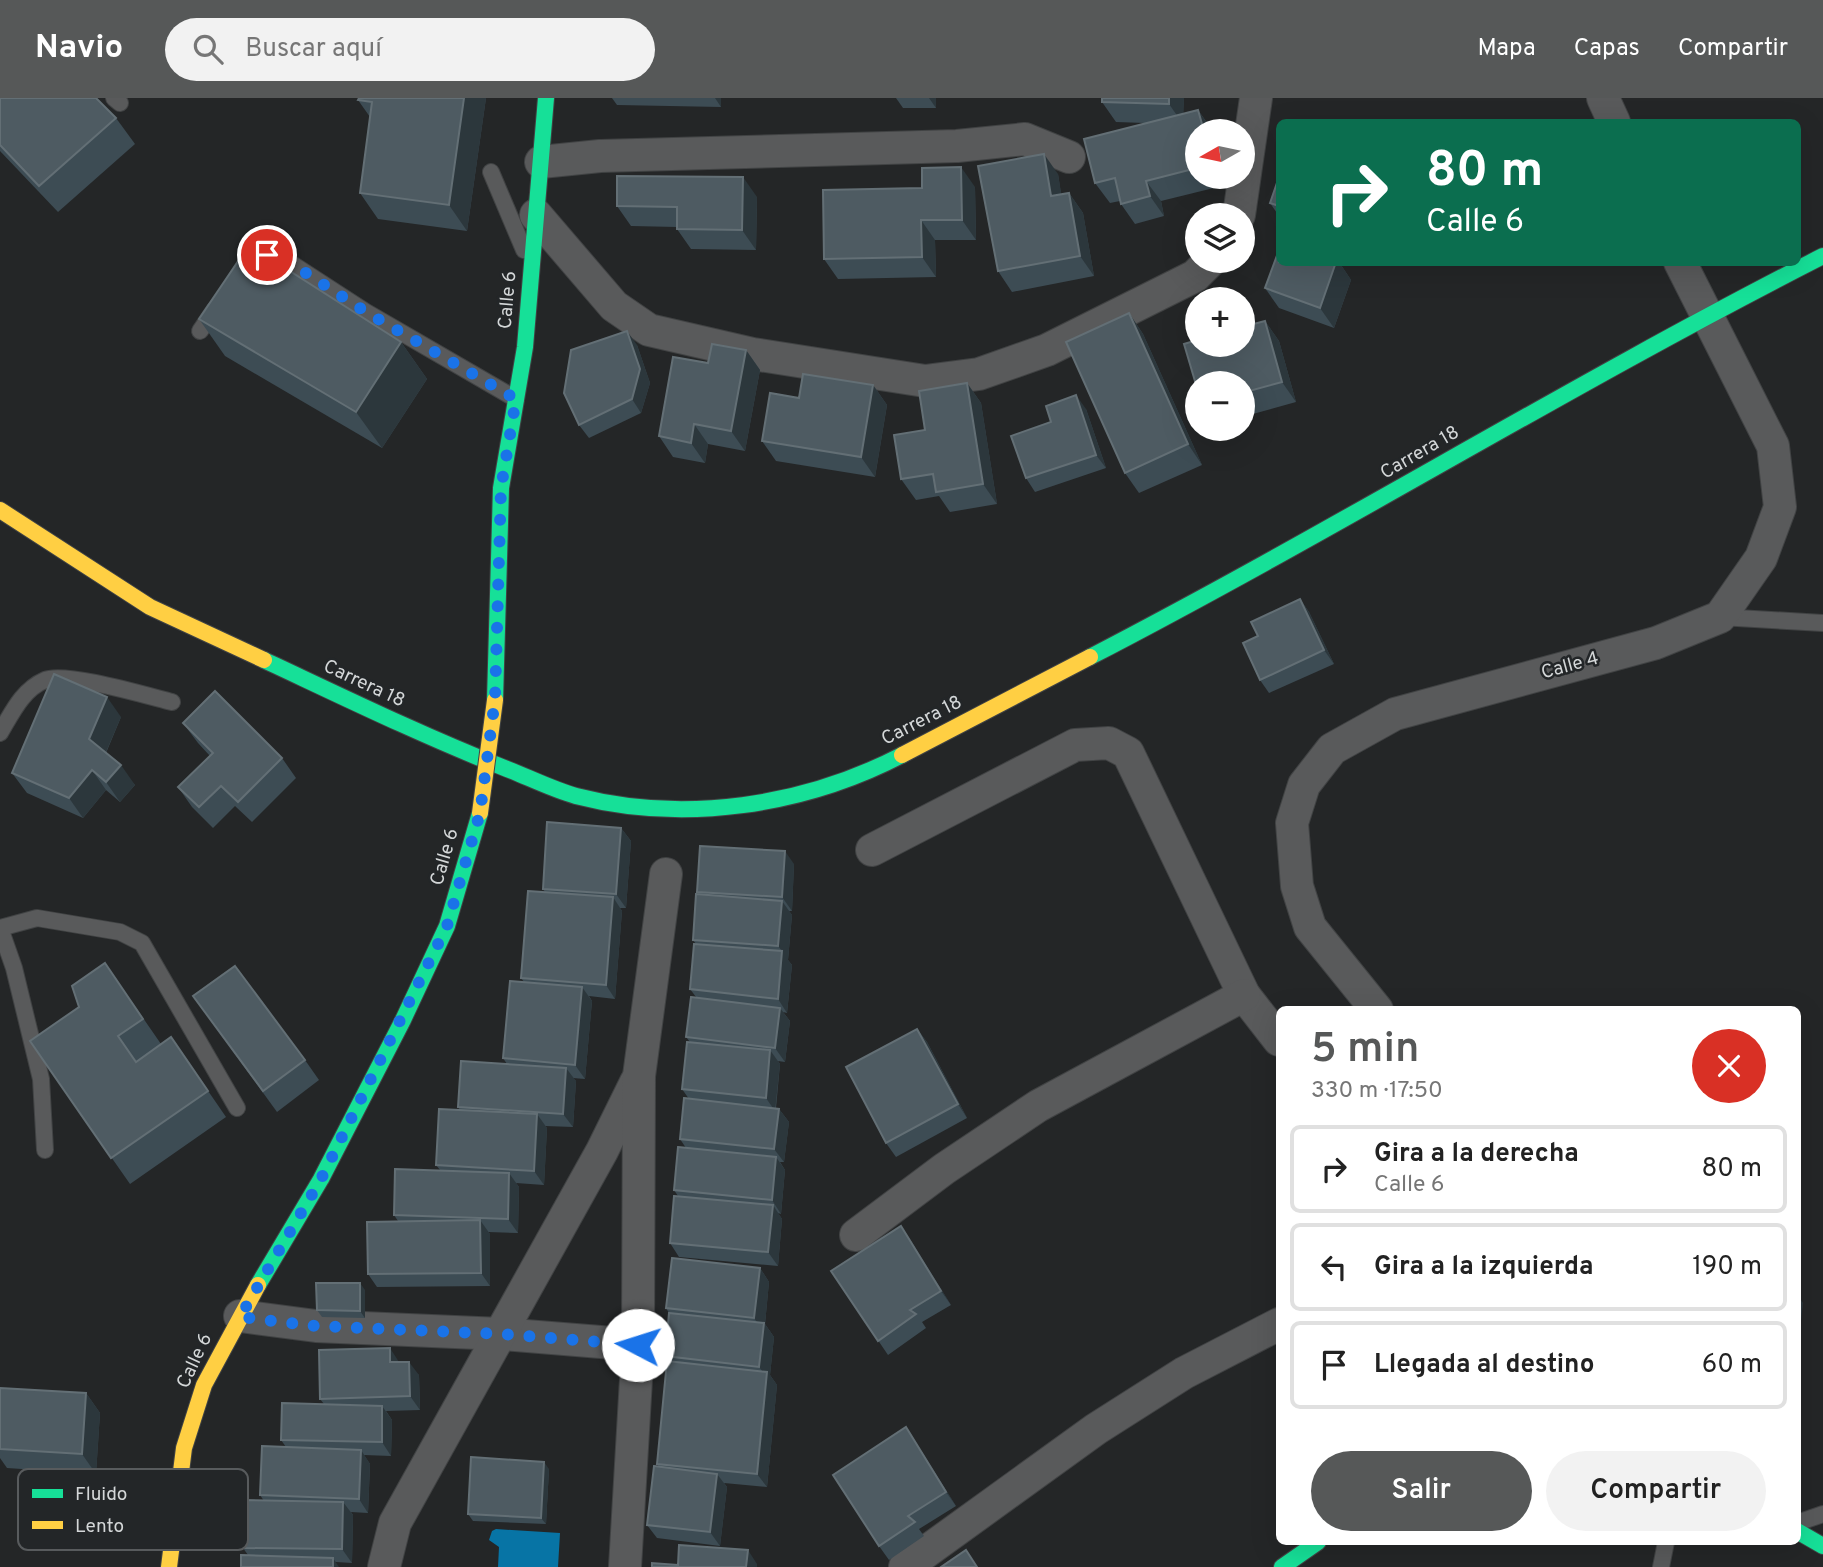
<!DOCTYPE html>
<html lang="es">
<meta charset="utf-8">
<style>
:root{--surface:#fff;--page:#f2f2f2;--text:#222;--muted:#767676;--line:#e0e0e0;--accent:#565858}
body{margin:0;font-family:Overpass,sans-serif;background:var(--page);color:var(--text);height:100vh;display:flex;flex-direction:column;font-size:26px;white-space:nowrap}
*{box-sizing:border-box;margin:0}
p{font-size:23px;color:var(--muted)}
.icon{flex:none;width:38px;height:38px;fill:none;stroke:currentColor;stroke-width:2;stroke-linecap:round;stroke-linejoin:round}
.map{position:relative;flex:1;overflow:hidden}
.side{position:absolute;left:1276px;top:908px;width:525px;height:539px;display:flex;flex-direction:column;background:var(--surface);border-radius:10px;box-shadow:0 7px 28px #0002}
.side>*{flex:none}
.banner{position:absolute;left:1276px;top:21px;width:525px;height:147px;border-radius:10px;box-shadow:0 7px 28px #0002;background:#0b6e4f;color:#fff;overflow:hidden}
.needle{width:46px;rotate:261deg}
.tools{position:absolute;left:1185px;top:21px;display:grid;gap:14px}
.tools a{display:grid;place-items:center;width:70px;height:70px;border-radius:50%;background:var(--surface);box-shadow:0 7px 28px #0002;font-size:35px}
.pin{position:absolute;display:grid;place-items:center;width:60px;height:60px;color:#fff;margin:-30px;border:4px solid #fff;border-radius:50%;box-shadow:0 2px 7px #0007}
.me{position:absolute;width:77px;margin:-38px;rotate:275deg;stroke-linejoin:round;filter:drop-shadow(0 0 5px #0008)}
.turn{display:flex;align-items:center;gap:24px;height:147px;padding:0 35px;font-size:32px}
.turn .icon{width:91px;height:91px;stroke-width:2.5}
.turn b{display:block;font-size:49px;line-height:60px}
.round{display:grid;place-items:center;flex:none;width:74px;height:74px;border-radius:37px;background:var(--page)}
.overview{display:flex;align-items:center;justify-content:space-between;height:119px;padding:0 35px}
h1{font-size:42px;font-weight:600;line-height:52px;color:var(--accent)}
.primary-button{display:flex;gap:14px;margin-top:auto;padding:14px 35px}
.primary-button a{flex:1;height:80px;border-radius:42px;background:var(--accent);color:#fff;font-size:28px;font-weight:600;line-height:80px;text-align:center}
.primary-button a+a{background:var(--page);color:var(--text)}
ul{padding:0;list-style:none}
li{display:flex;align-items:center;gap:21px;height:88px;margin:0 14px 10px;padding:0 21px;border:4px solid var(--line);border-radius:10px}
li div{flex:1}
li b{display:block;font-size:26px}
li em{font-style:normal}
header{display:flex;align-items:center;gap:42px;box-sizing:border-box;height:98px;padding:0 35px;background:var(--accent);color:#fff}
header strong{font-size:33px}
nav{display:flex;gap:38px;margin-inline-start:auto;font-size:24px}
.search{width:490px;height:63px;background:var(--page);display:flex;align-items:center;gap:18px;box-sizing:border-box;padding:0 24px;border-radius:38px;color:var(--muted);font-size:26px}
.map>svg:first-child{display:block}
</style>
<header>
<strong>Navio</strong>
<div class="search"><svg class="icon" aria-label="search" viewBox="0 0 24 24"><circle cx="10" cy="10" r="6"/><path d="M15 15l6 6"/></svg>Buscar aquí</div>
<nav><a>Mapa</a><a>Capas</a><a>Compartir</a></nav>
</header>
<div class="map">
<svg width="1823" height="1469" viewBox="0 0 1823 1469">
<rect width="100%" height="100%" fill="#242627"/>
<path fill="#0774a5" d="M496,1431l64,4 -2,34h-60l1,-20 -10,-7 3,-9z"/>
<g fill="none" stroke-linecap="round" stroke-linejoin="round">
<g stroke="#414344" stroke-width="18">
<g id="lane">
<path d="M114,0l6,5"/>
<path d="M491,74l33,78"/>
<path d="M249,166l5,-6 13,-3 22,7 77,50 150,87"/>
<path d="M200,233l15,-22"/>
<path d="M1720,519l103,6"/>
<path d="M0,635c12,-20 22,-43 45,-53 19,-9 103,16 127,22"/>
<path d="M45,1052l-4,-71 -27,-111 -14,-40 37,-10 83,14 22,11 95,165"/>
<path d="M1797,1425l26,-9"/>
<path d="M1661,1469l5,-25"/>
</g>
</g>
<g stroke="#414344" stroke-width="34">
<g id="street">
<path d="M1603,0l11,24"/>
<path d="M541,64l59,-6 357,-10 68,-7 44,18"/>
<path d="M536,117l78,91 35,24 104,24 172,27 54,-7 68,-24 148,-74 15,-15"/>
<path d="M1239,117l17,-117"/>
<path d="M872,752l203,-105 34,-2 19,10 116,242 35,45"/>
<path d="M1377,912l-67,-83 -13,-41 -5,-63 12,-38 28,-36 63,-35 261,-71 64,-26 41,-59 19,-51 -7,-61 -93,-184"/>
<path d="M856,1137l88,-66 94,-63 206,-111"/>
<path d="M240,1218l76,10 185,8 137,11"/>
<path d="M384,1469l11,-44 207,-372 34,-69"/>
<path d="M625,1469l13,-222 1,-269 27,-202"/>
<path d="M905,1469l191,-138 88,-56 95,-49"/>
</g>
</g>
<g stroke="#414344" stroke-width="18">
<g id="fast">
<path d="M1090,559c247,-128 485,-275 733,-401"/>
<path d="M264,562c79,37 157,75 238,107 24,9 49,22 74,29 108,28 228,10 326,-41"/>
<path d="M495,602l6,-212 24,-141 21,-249"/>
<path d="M258,1187l63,-106 82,-159 44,-94 33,-113"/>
<path d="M1797,1433l26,15"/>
<path d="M1282,1469l36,-25"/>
</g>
</g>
<g stroke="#414344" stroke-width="18">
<g id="slow">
<path d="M0,412l150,97 114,53"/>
<path d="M902,657l188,-98"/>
<path d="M169,1469l15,-119 20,-63 54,-100"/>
</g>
</g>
<use href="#lane" stroke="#595a5b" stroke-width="16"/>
<use href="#street" stroke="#595a5b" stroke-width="32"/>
<use href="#fast" stroke="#16e098" stroke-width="16"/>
<use href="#slow" stroke="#ffcf43" stroke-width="16"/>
<g stroke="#414344" stroke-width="18" stroke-linecap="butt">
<path id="slow-bridge" d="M480,715l15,-113"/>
</g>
<use href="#slow-bridge" stroke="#ffcf43" stroke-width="16"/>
</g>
<g fill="#3d4c54">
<path d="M0,0l116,20 19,26 -77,68 -58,-61z"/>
<path d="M486,0l-19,133 -89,-12 -18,-26 10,-76 -12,-17z"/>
<path d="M612,0h109v9l-104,-2z"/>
<path d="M896,0h40v10h-33z"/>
<path d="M1102,0h82l-1,16 15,-4 15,21h-16v46h27l2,8 -65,16 3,15 -29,8 -14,-20 -1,-3 -10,2 -15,-20 50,-60 -29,-1 -14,-20z"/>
<path d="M1058,76l3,20 8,-1 14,20 11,63 -82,16 -14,-21z"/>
<path d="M1279,79v39l-9,-13z"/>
<path d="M975,89l1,53h-41l1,37 -98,2 -14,-20z"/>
<path d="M757,99l-1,53 -65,-1 -14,-20v-2l-46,-1 -14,-20z"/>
<path d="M1279,164h60l12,18 -17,48 -55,-20 -14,-20z"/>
<path d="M1129,215l14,21 59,131 -63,28 -14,-20z"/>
<path d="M199,221l202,23 26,37 -45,69 -157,-92z"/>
<path d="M1265,223l14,20 17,61 -54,15v-34z"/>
<path d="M637,247l13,38 -9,30 -52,25 -10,-13z"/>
<path d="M746,252l14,20 -15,81 -37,-7 -3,19 -32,-6 -14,-21 49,-73z"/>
<path d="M967,285l14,20 16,101 -47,8 -11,-16 -23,4 -15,-21 24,-49z"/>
<path d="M873,287l14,20 -12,72 -99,-16 -14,-20 37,-43z"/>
<path d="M1086,311l20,59 -71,24 -9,-14 25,-56z"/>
<path d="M1300,501l9,13 25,52 -65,29 -9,-13 -2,-44z"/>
<path d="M121,619l-15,36 29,32 -15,17 -14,-12 -23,28 -56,-25 -15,-20z"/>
<path d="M183,625l99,35 14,20 -44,44 -17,-16 -22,22 -21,-21 -14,-20 32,-31 -12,-13z"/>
<path d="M621,730l10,13 -5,67h-6l2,3 -7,88 -26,-3 3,5 -7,78 -12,-1 3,3 -3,46 -28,-1 2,2 -3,57 -28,-2 3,4 -1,46 -30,-1 2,2v52l-113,1 -9,-13 30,-53 -4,-6 46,-45 -4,-5 24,-55 -2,-3 49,-43 -4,-6 21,-76 -3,-4 24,-86 -2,-3z"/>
<path d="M794,766l-2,47h-3l3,4 -4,45 4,5 -5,48 -4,-1 7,9 -5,41 -7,-1 2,3 -4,44 3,1 10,13 -5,40h-4l5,8 -4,44 -3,-1 4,6 -4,47 -99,-9 -9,-14 8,-47 -4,-6 12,-42 -6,-9 9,-40 -7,-10 8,-47 -4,-5 10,-40 -6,-8 6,-45 -3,-4 6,-45 -2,-3z"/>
<path d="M105,865l56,81 10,-7 55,80 -96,67 -100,-143 49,-34z"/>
<path d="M193,898l112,64 14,20 -42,32z"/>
<path d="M917,931l10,13 40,76 -71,39 -10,-14z"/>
<path d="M901,1128l50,79 -29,17 4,6 -38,27 -57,-84z"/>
<path d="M760,1170l9,14 -4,42 9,13 -4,38 7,10 -10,102 -43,-4 3,4 -7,59 -63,-8 -10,-13 12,-58 -2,-3 11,-103 -3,-5 4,-43 -3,-5z"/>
<path d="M365,1192v28l-43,-1 -5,-7z"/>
<path d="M399,1264l20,13 1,35 -34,1 6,9 -1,36 -27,-1 6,9 -2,49 -17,-1 2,3 -1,48 -16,-1 -88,-7 -5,-7 21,-47 -4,-6 26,-48 -5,-7 43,-36 -4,-5z"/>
<path d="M0,1290l86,5 14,20 -4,61 -89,-6 -7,-10z"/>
<path d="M906,1329l50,79 -37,23 5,7 -35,24 -10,-14z"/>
<path d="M549,1371l-3,55 -73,-3 -5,-7z"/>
</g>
<g fill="#2c373c">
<path d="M464,0h22l-19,133 -18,-26z"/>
<path d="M715,0h6v9z"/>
<path d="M929,0h7v10z"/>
<path d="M1169,0h15l-1,26 -14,-20z"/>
<path d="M1198,12l14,20 1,1h-9z"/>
<path d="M1044,56l14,20 7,42 -14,-20z"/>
<path d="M961,69l14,20 1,53 -14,-20z"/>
<path d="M743,79l14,20 -1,53 -14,-20z"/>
<path d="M1146,83l15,20 3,15 -14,-20z"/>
<path d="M1069,95l14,20 11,63 -14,-20z"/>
<path d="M921,122l14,20 1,37 -14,-20z"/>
<path d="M1336,164h3l12,18 -17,48 -14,-20z"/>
<path d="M1129,215l14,21 59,131 -14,-21z"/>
<path d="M1265,223l14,20 17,61 -14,-20z"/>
<path d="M627,233l10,14 13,38 -9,30 -9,-14z"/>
<path d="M401,244l26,37 -45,69 -26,-36z"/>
<path d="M746,252l14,20 -15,81 -14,-20z"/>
<path d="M967,285l14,20 16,101 -14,-20z"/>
<path d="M873,287l14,20 -12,72 -14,-20z"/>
<path d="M1076,297l10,14 20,59 -10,-13z"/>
<path d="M694,326l14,20 -3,19 -14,-20z"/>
<path d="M1300,501l9,13 25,52 -10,-14z"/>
<path d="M107,599l14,20 -18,42 -14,-20z"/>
<path d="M121,667l14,20 -15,17 -14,-20z"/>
<path d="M92,672l14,20 -23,28 -14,-20z"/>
<path d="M621,730l10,13 -5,67 -10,-14z"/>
<path d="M785,753l9,13 -2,47 -10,-14z"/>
<path d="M613,799l9,14 -7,88 -9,-14z"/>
<path d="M782,803l10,14 -4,45 4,5 -5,48 -9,-14 4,-48 -4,-5z"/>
<path d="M582,889l10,14 -7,78 -10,-14z"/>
<path d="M780,910l10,13 -5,41 -10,-14z"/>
<path d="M917,931l10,13 40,76 -9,-14z"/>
<path d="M770,952l10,14 -5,47 -9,-13z"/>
<path d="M566,970l10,13 -3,46 -10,-13z"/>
<path d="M779,1011l10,13 -5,40 -10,-13z"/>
<path d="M537,1016l10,14 -3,57 -10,-14z"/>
<path d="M776,1059l9,13 -4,44 -9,-14z"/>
<path d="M509,1075l10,14 -1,46 -10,-14z"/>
<path d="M773,1107l9,14 -4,47 -10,-14z"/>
<path d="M480,1122l10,14v52l-9,-13z"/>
<path d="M901,1128l9,13 41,66 -10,-14z"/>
<path d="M760,1170l9,14 -4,42 9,13 -4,38 7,10 -10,102 -10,-13 10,-97 -8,-10 4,-36 -9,-13z"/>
<path d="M360,1185l5,7v28l-5,-7z"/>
<path d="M1797,1196l6,9 -6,53z"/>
<path d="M390,1250l9,14h-9z"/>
<path d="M409,1264l10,13 1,35 -10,-14z"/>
<path d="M86,1295l14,20 -4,61 -14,-20z"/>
<path d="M382,1308l10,14 -1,36 -9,-14z"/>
<path d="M906,1329l9,14 41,65 -10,-14z"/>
<path d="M361,1352l9,14 -2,49 -9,-14z"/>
<path d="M544,1364l5,7 -3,55 -5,-6z"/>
<path d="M717,1376l10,13 -7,59 -10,-14z"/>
<path d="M343,1404l10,13 -1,48 -10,-14z"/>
<path d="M748,1452l9,14v3h-11z"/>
<path d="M333,1460l6,9h-6z"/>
</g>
<g fill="#4e5b62" stroke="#636f75" stroke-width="2">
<path d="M0,0h96l20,20 -77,68 -39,-41z"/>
<path d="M359,0h105l-15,107 -89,-12 12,-91 -14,-2z"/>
<path d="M1102,0h67v6l-67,-2z"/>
<path d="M1198,12l6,21h-7v37l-51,13 4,15 -29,8 -6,-26 -20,5 -11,-44z"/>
<path d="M1044,56l7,42 18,-3 11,63 -82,15 -20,-105z"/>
<path d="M961,69l1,53h-41l1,37 -98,2 -1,-69 99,-2v-20z"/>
<path d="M617,78l126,1 -1,53 -65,-1v-22l-60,-1z"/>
<path d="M1279,79v29l-9,-3z"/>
<path d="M249,147l152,97 -45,70 -157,-93z"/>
<path d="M1279,152v12h57l-16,46 -55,-20z"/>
<path d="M1129,215l59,131 -63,29 -59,-131z"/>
<path d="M1265,223l17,61 -40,11v-10h-45v5l-13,-44 13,-4v5h45v-18z"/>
<path d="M627,233l13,38 -8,30 -53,26 -15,-32 7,-43z"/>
<path d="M712,246l34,6 -15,81 -37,-7 -3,19 -32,-7 14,-79 35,6z"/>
<path d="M803,276l70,11 -12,72 -99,-16 8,-48 29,5z"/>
<path d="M967,285l16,101 -47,8 -3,-18 -32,5 -7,-44 31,-5 -6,-39z"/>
<path d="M1076,297l20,60 -70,23 -15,-42 40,-14 -5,-16z"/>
<path d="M1300,501l24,51 -64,30 -17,-37 15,-7 -7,-14z"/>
<path d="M54,576l53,23 -18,42 32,26 -15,17 -14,-12 -23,28 -57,-25z"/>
<path d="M215,593l67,67 -44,44 -17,-16 -22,21 -21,-20 35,-34 -30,-30z"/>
<path d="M547,724l74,6 -5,66 -73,-5z"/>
<path d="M700,748l85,5 -3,46 -85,-5z"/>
<path d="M528,793l85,6 -7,88 -85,-7z"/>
<path d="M696,796l86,7 -4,45 -85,-6z"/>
<path d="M694,846l88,7 -4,48 -88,-10z"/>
<path d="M105,865l38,56 -25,17 18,26 35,-25 37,54 -97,67 -81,-117 49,-34 -7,-21z"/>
<path d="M235,868l70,94 -42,31 -70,-95z"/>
<path d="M510,883l72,6 -7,78 -72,-7z"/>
<path d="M691,899l89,11 -5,40 -89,-11z"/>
<path d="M917,931l41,75 -72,39 -40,-76z"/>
<path d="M687,944l83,8 -4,48 -84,-9z"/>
<path d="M461,963l105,7 -3,46 -105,-7z"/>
<path d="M684,1000l95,11 -5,40 -94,-10z"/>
<path d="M439,1011l98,5 -3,57 -98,-6z"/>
<path d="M678,1049l98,10 -4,43 -98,-10z"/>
<path d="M395,1071l114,4 -1,46 -114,-4z"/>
<path d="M674,1098l99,9 -5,47 -98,-9z"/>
<path d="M480,1122l1,53 -113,1 -1,-52z"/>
<path d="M901,1128l40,65 -31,19 6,4 -38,27 -47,-70z"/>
<path d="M672,1160l88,10 -6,50 -88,-10z"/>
<path d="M316,1185h44v28l-43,-1z"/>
<path d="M669,1215l95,10 -5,44 -94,-11z"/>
<path d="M390,1250v14h19l1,34 -90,3 -1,-49z"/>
<path d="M667,1263l100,11 -10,102 -100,-10z"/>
<path d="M0,1290l86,5 -4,61 -82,-5z"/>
<path d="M282,1305l100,3v36l-101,-2z"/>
<path d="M906,1329l40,65 -38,24 7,6 -36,24 -46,-71z"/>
<path d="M262,1348l99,4 -2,49 -99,-4z"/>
<path d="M471,1359l73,5 -3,56 -73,-4z"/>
<path d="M654,1368l63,8 -7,58 -63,-7z"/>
<path d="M243,1402l100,2 -1,47 -99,-1z"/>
<path d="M679,1447l69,5 -2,17h-94v-4l26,2z"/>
<path d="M966,1452l11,17h-36z"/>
<path d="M241,1457l92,3v9h-92z"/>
</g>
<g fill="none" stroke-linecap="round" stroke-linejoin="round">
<path stroke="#1a73e8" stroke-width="12" stroke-dasharray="0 21.6" d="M267,157l22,7 77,50 150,87 -15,89 -6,211 -15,114 -33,113 -126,253 -81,138 76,9 185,8 137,11"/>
</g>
<g text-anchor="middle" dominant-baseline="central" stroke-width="5" stroke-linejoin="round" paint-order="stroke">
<g font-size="19" fill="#d4d7d8" stroke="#232628">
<text transform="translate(508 202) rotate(-85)">Calle 6</text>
<text transform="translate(1420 355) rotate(-30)">Carrera 18</text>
<text transform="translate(1570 568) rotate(-15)">Calle 4</text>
<text transform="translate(364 586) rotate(25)">Carrera 18</text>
<text transform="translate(922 623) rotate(-27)">Carrera 18</text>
<text transform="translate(445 759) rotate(-74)">Calle 6</text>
<text transform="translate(195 1263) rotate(-65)">Calle 6</text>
</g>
</g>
<rect x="18" y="1371" width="230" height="81" rx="10" fill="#232628" stroke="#585b5d" stroke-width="2"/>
<rect x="32" y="1391" width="31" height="9" fill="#16e098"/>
<rect x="32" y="1423" width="31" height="8" fill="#ffcf43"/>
<g font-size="19" fill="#d4d7d8">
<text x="75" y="1402">Fluido</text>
<text x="75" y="1434">Lento</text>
</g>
</svg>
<div class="tools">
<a><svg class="needle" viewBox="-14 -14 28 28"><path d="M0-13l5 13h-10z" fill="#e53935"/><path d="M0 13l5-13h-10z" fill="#767676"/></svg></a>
<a><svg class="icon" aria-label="layers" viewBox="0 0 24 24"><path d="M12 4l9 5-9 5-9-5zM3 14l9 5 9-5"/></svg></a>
<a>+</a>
<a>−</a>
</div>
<div class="pin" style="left:267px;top:157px;background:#d93025"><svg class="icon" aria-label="arrive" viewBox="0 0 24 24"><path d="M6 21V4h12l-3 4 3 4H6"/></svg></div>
<svg class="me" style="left:638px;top:1247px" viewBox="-20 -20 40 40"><circle r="19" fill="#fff"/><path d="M0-13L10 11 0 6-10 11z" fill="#1a73e8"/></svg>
<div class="banner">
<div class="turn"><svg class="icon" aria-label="right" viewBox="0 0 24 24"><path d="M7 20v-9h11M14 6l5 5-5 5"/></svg><div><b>80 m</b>Calle 6</div></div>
</div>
<section class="side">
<div class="overview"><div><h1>5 min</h1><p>330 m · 17:50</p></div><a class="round" style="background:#d93025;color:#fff"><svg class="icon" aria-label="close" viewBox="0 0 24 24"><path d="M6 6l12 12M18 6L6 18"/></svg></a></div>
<ul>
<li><svg class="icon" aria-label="right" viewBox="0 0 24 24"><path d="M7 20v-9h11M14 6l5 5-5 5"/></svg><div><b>Gira a la derecha</b><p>Calle 6</p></div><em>80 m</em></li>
<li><svg class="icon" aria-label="left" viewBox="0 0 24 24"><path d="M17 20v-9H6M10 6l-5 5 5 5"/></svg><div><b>Gira a la izquierda</b></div><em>190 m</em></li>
<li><svg class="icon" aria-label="arrive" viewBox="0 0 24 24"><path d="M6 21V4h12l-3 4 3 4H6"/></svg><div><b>Llegada al destino</b></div><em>60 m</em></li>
</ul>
<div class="primary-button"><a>Salir</a><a>Compartir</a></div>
</section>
</div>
